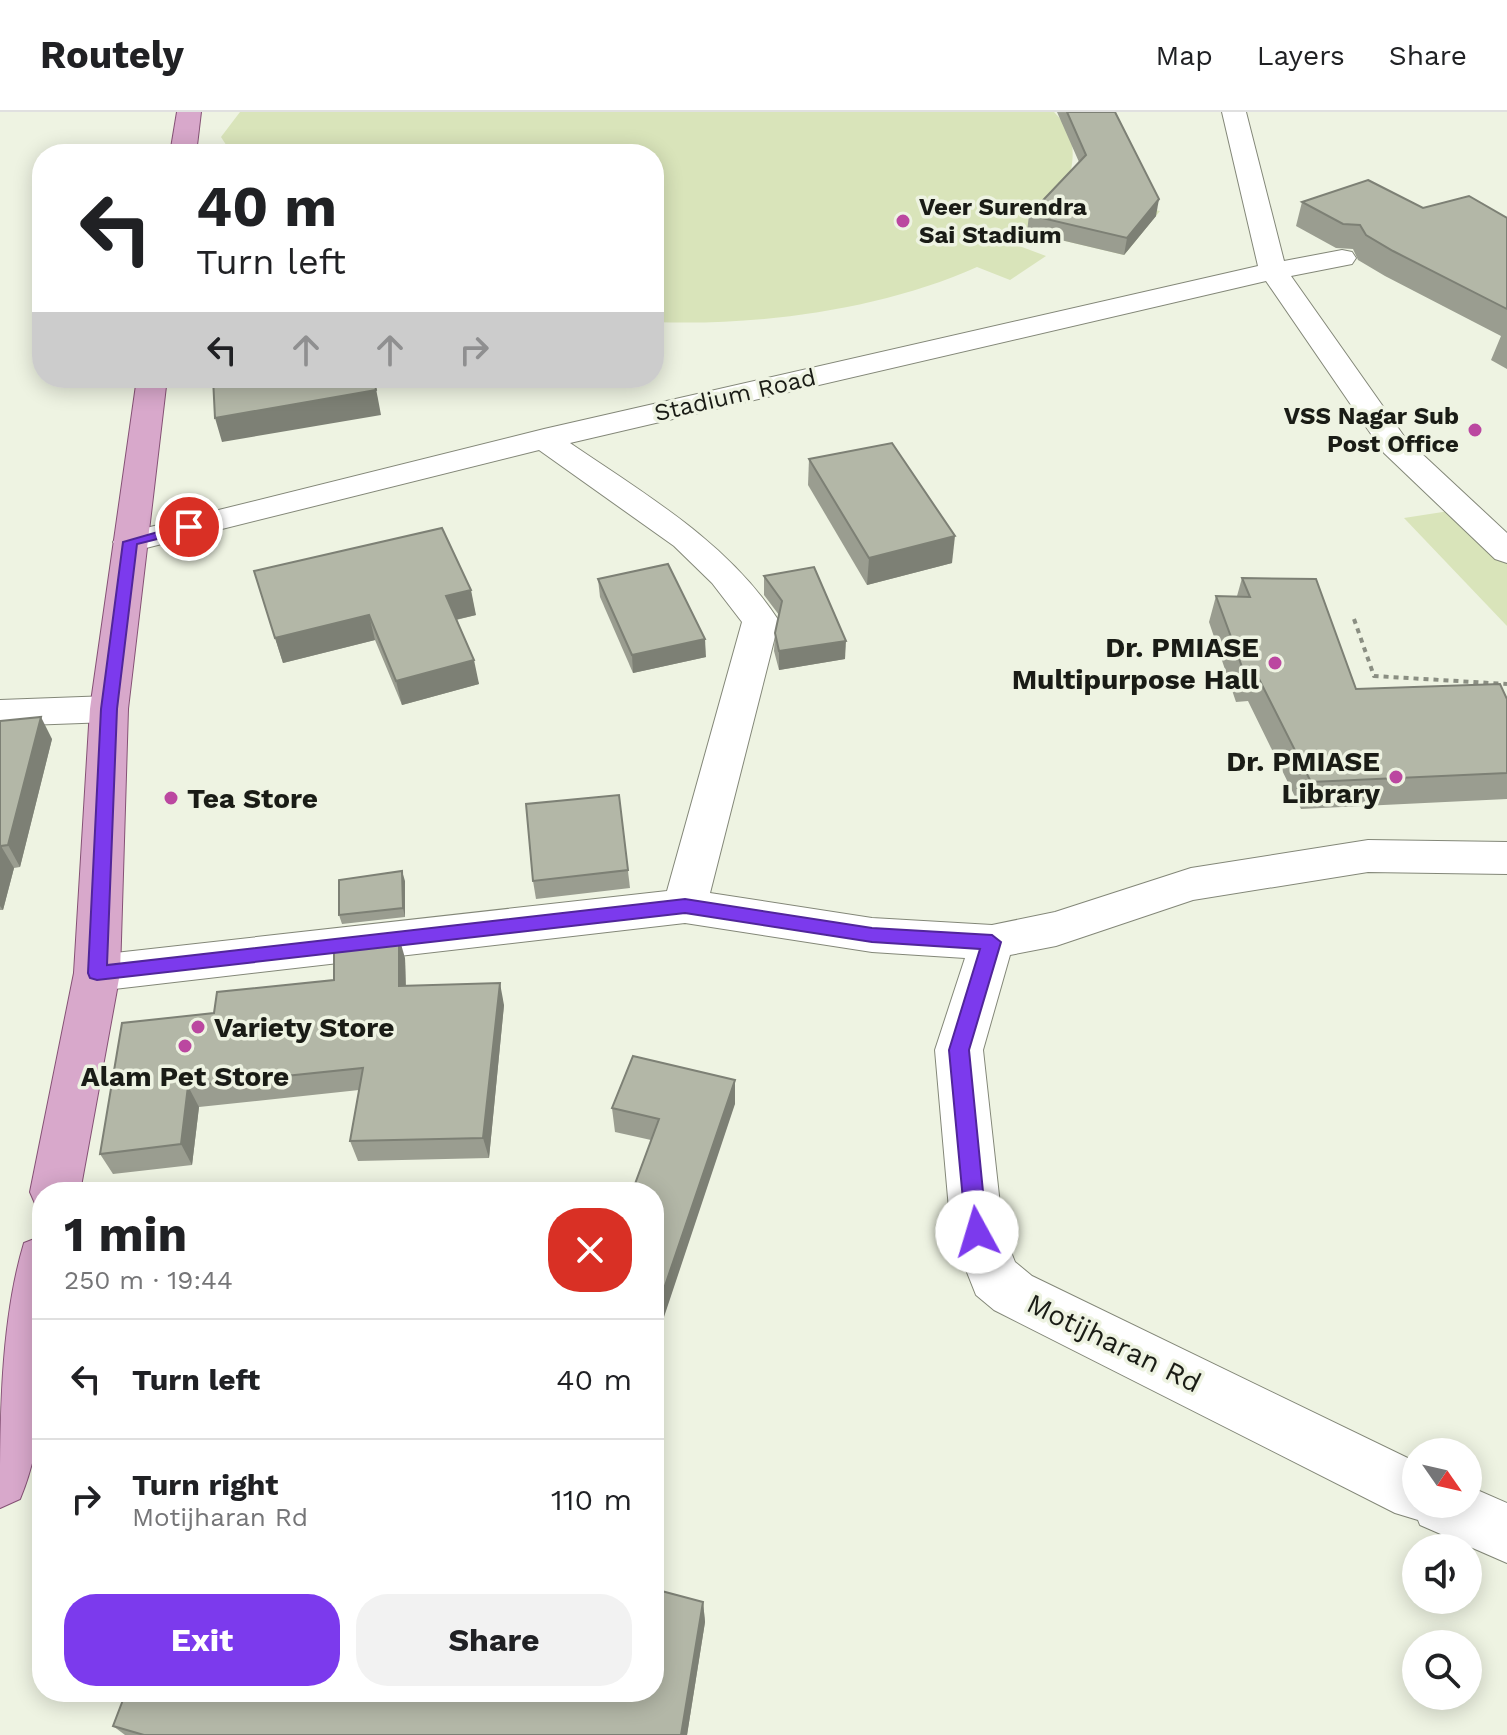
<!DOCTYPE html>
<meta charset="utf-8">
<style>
:root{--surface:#fff;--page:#f2f2f2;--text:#202124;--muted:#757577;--line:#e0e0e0;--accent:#7c3aed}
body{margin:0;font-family:"Work Sans",sans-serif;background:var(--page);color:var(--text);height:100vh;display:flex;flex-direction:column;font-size:30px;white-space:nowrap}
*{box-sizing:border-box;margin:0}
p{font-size:26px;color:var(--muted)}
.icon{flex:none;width:44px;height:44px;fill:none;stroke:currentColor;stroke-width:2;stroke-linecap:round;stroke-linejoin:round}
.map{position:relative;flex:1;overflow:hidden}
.sheet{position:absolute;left:32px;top:1070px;width:632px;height:520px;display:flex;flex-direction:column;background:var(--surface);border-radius:32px;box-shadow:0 4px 20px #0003}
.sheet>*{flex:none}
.guide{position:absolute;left:32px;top:32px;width:632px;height:244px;border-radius:32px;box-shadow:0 4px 20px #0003;background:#fff;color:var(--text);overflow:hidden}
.needle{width:52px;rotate:124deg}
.buttons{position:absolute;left:1402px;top:1326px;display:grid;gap:16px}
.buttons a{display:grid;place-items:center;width:80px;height:80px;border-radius:50%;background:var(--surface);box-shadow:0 4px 20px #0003;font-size:40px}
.pin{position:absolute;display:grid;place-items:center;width:68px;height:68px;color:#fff;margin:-34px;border:4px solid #fff;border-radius:50%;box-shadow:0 2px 8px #0007}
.me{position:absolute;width:88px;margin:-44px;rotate:354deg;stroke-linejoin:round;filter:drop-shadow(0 0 6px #0008)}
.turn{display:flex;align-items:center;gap:28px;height:168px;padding:0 32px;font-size:36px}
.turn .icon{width:104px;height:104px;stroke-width:2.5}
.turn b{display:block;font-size:56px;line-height:68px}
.lanes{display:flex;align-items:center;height:76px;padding:0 32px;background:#0003;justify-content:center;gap:40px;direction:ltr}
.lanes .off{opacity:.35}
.round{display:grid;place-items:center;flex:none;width:84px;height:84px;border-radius:32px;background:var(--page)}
.summary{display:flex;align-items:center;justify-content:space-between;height:136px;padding:0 32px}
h1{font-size:48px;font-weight:700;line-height:60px}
.primary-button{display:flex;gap:16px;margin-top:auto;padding:16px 32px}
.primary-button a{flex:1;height:92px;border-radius:32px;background:var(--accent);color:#fff;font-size:32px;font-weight:700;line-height:92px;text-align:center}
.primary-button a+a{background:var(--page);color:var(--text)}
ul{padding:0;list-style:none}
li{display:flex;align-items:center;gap:24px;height:120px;padding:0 32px;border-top:2px solid var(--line)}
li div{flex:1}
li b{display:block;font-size:30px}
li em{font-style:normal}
header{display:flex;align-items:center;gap:48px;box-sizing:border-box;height:112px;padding:0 40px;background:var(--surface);border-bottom:2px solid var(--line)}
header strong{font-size:38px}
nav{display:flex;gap:44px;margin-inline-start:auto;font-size:28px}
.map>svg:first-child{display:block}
</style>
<header>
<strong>Routely</strong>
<nav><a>Map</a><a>Layers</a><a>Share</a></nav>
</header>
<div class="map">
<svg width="1507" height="1623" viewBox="0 0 1507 1623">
<rect width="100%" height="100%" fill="#eef3e2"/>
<g fill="#d9e4ba">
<path d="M240,0h814c25,25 20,47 13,77l93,22 -36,44 -97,-23 -13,12 32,12 -36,24 -33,-13c-96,43 -219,59 -323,55v-168h-422l-11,-17z"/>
<path d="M1462,397l45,43v74l-103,-108z"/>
</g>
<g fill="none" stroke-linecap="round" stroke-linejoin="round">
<g stroke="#838778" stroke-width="2">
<g id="minor">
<path d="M1222,0h24l38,149 58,-11 10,2 4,6 -4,6 -61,12 115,163 101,94v30l-12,-4 -111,-106 -118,-172 -696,162c76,52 158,99 209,178l-69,272 162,25 120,7 63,-13 136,-44 177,-28 139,2v32l-139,-2 -175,28 -137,46 -46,9 -27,95 20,182 12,30 17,14 384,186v42h52v-18l39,17v60l-87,-38 -2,-5 -23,-7 -401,-203 -18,-15 -25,-63 -16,-182 30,-92 -93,-6 -187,-29 -588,68 -16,-5 -7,-13 7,-13 16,-5 570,-64 75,-269 -30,-39 -38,-37 -135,-96 -409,102 -12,-3 -5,-7 5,-7 426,-106 714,-163z"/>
<path d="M109,584l14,4 5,9 -5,9 -14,4 -109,4v-26z"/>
</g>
</g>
<g stroke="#855175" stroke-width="2">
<g id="major">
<path d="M177,0h24l-5,42h-26z"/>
<path d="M137,266h30l-39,331 -8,264 -40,219h-38v18l-5,-2 -7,-16 44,-219 16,-264z"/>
<path d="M42,1124c0,86 12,183 -22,263l-20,9c0,-86 0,-185 24,-265z"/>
</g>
</g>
<path stroke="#8a8e82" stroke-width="4" stroke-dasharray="5 5" stroke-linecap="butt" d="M1354,507l20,57 133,8"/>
<use href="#minor" fill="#fff" fill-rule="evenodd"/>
<use href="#major" fill="#d8a8cb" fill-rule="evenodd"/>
</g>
<g fill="#9a9d90">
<path d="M1057,0h58l41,104 -32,39 -97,-23 2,-17 50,-53z"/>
<path d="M1302,90l121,6 84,10v151l-16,-9 10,-24 -116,-60 -27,-16 -5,-11 -17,-1 -40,-22z"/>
<path d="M809,347l143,104 -85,22 -59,-100z"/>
<path d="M254,459l222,44 -20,5 23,64 -77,21 -27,-65 -92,23z"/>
<path d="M764,464l81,83 -66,11 -5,-19 1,-18 4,-18 -15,-20z"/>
<path d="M1242,466l114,111 151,10v100l-206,10 -53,-108 -12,1 -27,-80 7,-26h21z"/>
<path d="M598,467l108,78 -73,16 -33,-76z"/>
<path d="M0,609l52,18 -32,128 -6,1 -11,42h-3z"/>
<path d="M619,683l11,93 -94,11 -3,-18z"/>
<path d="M405,769v36l-63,7 -3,-9z"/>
<path d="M405,846l1,27 98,20 -15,153 -131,3 -8,-20 9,-51 -160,17 -7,58 -79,9 -13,-20 114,-141 120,-33z"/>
<path d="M735,968v24l-84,36 -36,-8 -3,-24z"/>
<path d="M703,1490l2,20 -18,113h-562l-12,-9z"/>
</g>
<g fill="#7d8075">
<path d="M1159,87l-3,17 -32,39 3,-17z"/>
<path d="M374,266l7,37 -159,27 -7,-24z"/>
<path d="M955,424l-3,27 -85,22 2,-27z"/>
<path d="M471,478l5,25 -26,6 -4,-25z"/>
<path d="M369,503l6,25 -92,23 -8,-25z"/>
<path d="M705,527l1,18 -73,16 -1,-18z"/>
<path d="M846,529l-1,18 -66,11v-19z"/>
<path d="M474,548l5,24 -77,21 -6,-24z"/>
<path d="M41,605l11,22 -32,128 -12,-22z"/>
<path d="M1,734l13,22 -11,42 -3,-4v-55z"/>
<path d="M402,759l3,10v36l-2,-9z"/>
<path d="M399,825l6,21 1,49 -7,-21z"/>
<path d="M500,871l4,22 -15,153 -6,-20z"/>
<path d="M735,968v24l-81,243v-29z"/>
<path d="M188,974l11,21 -7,58 -11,-21z"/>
<path d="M703,1490l2,20 -18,113h-6z"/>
</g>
<g fill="#b3b7a7" stroke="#7d8075" stroke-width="2">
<path d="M1067,0h48l44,87 -32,39 -98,-23 57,-60z"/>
<path d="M1368,68l55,28 46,-12 38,22v91l-114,-58 -27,-16 -6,-10 -17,-1 -41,-22z"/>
<path d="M213,266h161l2,12 -161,28z"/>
<path d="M892,331l63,93 -86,22 -60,-99z"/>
<path d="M442,416l29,62 -25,6 28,64 -78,21 -27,-66 -94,23 -21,-67z"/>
<path d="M668,452l37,75 -73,16 -34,-76z"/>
<path d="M814,455l32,74 -67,10 -4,-18 7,-32 -18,-25z"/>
<path d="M1242,466l74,1 40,110 144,-5 7,15v74l-196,9 -54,-107h-12l-29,-79 34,1z"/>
<path d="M41,605l-33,128 -7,1 -1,5v-130z"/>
<path d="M619,683l9,75 -95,11 -7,-77z"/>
<path d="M402,759l1,37 -64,7v-35z"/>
<path d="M399,825v49l101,-3 -17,155 -133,3 13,-73 -175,18 -7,58 -81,10 22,-131 92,-10 3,-21 117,-12v-36z"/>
<path d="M633,944l102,24 -81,238v-126h-22l27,-73 -47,-11z"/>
<path d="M654,1477l49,13 -22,133h-537l-31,-9 13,-34h528z"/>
</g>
<path fill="#7c3aed" stroke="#51269a" stroke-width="2" d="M189,411l5,1v6l-57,14 -20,165 -10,256 578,-66 187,29 120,7 9,7 -32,108 18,182 -3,7 -7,3 -8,-3 -3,-7 -17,-182 31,-101 -108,-7 -187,-29 -588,67 -7,-2 -2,-5 13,-264 22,-167z"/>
<g fill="#bb47a0" stroke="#eef3e2" stroke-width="3">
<circle cx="903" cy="109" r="8"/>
<circle cx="1475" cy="318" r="8"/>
<circle cx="1275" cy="551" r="8"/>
<circle cx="1396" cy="665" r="8"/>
<circle cx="171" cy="686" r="8"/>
<circle cx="198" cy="915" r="8"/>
<circle cx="185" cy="934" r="8"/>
</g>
<g text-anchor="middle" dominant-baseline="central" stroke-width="7" stroke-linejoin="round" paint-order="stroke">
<g font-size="24" font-weight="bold" fill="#1a1c16" stroke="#eef3e2" text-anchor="start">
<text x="919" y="95">Veer Surendra<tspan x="919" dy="28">Sai Stadium</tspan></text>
<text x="1459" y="304" text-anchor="end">VSS Nagar Sub<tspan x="1459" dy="28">Post Office</tspan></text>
</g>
<g font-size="24" fill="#1a1c16" stroke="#eef3e2">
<text transform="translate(735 283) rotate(-13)">Stadium Road</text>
</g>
<g font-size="28" font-weight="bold" fill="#1a1c16" stroke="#eef3e2" text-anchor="end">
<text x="1259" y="535">Dr. PMIASE<tspan x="1259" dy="32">Multipurpose Hall</tspan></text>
<text x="1380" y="649">Dr. PMIASE<tspan x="1380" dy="32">Library</tspan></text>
<text x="187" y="686" text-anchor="start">Tea Store</text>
<text x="214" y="915" text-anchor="start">Variety Store</text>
<text x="185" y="964" text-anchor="middle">Alam Pet Store</text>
</g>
<g font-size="28" fill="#1a1c16" stroke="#eef3e2">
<text transform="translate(1114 1231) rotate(26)">Motijharan Rd</text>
</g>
</g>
</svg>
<div class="buttons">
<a><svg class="needle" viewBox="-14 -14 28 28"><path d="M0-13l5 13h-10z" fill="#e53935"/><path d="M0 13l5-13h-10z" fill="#757577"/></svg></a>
<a><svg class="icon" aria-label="sound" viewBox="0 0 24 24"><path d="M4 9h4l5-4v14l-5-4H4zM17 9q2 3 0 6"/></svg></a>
<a><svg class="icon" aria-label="search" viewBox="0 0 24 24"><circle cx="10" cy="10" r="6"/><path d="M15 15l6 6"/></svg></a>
</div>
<div class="pin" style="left:189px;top:415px;background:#d93025"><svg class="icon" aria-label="arrive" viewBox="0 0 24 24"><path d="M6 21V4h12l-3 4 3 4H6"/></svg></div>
<svg class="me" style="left:977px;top:1120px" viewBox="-20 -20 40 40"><circle r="19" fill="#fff"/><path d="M0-13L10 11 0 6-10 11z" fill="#7c3aed"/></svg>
<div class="guide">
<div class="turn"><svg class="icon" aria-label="left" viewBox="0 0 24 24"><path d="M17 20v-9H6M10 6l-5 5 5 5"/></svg><div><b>40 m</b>Turn left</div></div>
<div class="lanes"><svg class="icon" aria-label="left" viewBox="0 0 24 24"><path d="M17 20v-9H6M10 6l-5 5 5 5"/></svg><svg class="icon off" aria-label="ahead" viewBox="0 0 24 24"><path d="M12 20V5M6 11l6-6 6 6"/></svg><svg class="icon off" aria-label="ahead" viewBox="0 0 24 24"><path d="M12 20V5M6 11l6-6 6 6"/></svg><svg class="icon off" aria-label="right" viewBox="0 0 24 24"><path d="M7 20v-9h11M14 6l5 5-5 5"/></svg></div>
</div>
<section class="sheet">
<div class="summary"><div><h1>1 min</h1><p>250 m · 19:44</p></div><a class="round" style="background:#d93025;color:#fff"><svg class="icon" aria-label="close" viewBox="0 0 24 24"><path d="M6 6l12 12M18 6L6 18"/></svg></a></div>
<ul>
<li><svg class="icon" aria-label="left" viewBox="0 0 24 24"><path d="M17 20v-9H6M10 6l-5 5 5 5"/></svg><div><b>Turn left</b></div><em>40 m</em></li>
<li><svg class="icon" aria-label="right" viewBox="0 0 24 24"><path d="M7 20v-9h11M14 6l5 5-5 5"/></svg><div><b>Turn right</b><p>Motijharan Rd</p></div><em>110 m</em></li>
</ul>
<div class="primary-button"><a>Exit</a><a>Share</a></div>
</section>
</div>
